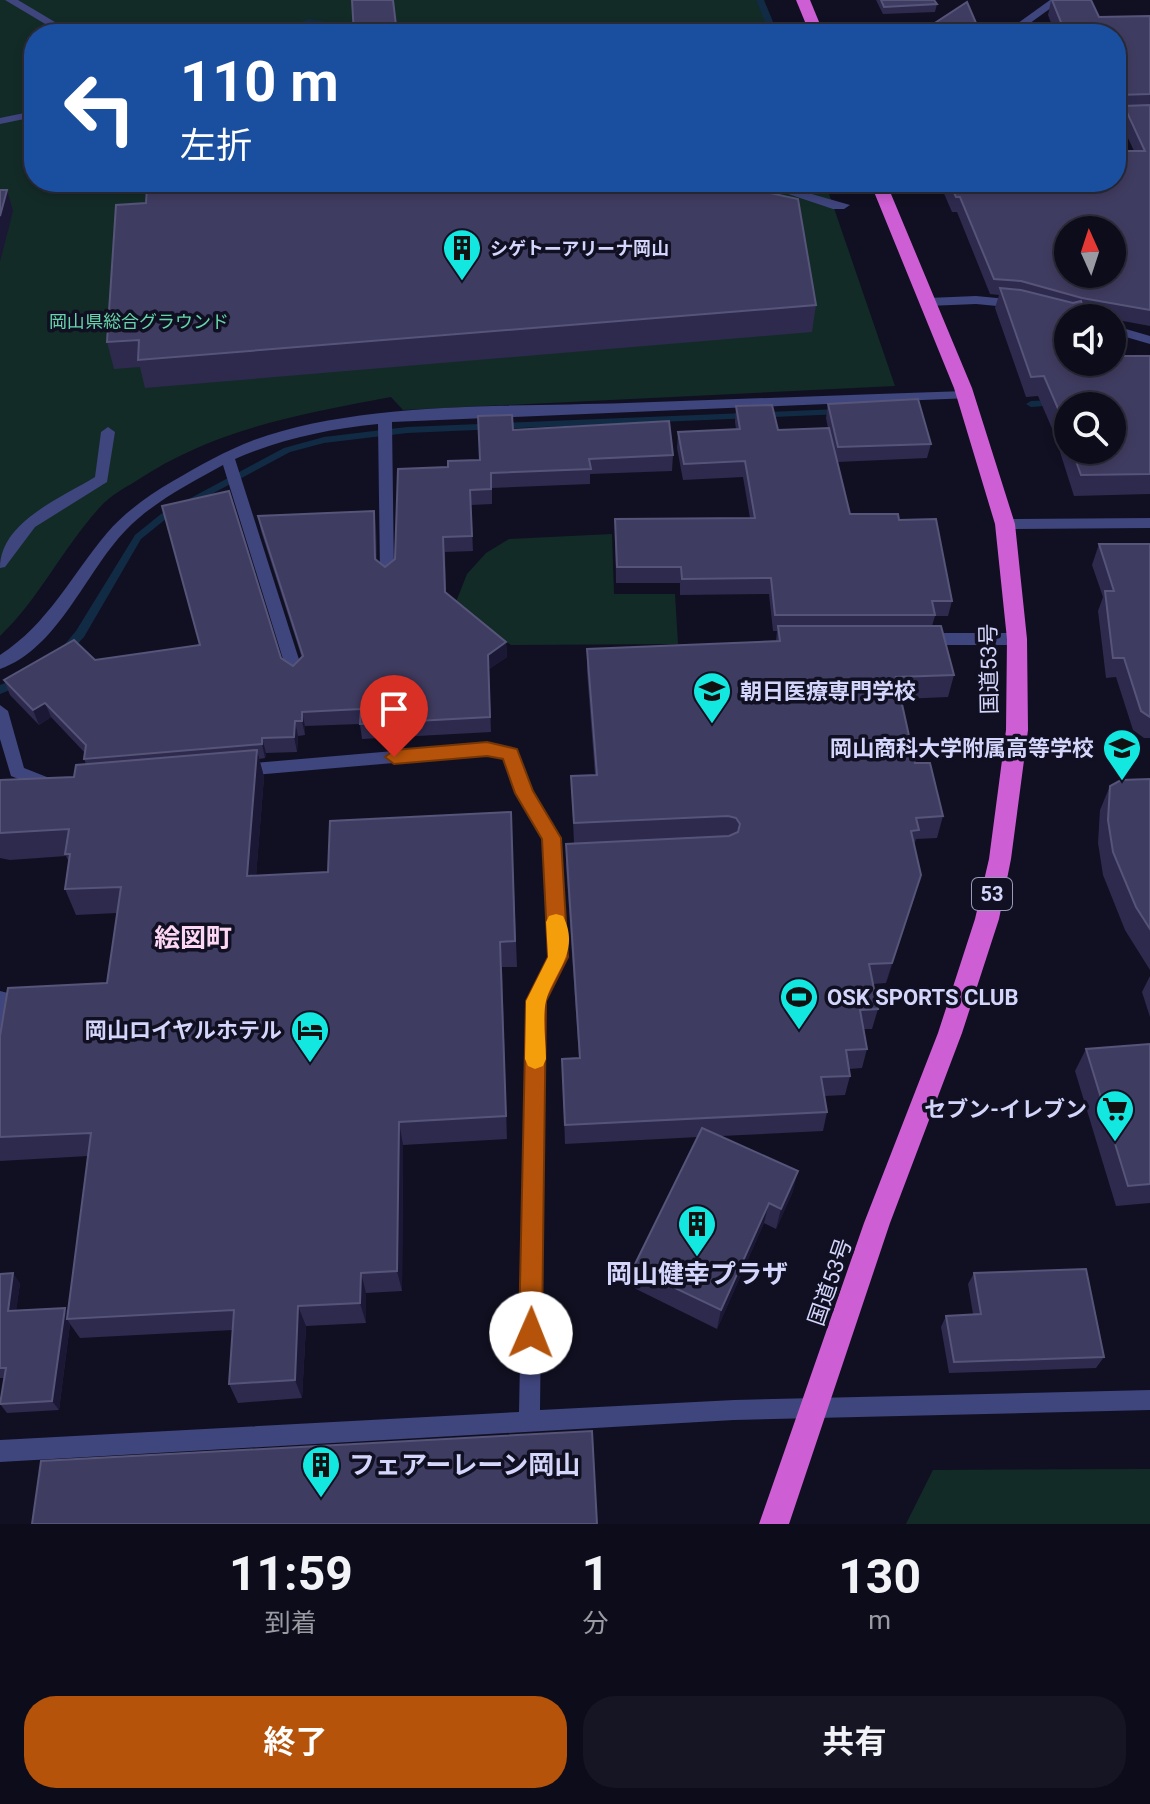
<!DOCTYPE html>
<html lang="ja">
<meta charset="utf-8">
<style>
:root{--surface:#0c0c1a;--page:#151523;--text:#f1f3f6;--muted:#9a9ba2;--line:#2c2c39;--accent:#b45309}
body{margin:0;font-family:Roboto,"Noto Sans JP",sans-serif;background:var(--page);color:var(--text);height:100vh;display:flex;flex-direction:column;font-size:30px;white-space:nowrap}
*{box-sizing:border-box;margin:0}
p{font-size:26px;color:var(--muted)}
.icon{flex:none;width:44px;height:44px;fill:none;stroke:currentColor;stroke-width:2;stroke-linecap:round;stroke-linejoin:round}
.map{position:relative;height:1524px;overflow:hidden}
.details{display:flex;flex-direction:column;background:var(--surface);flex:1}
.details>*{flex:none}
.banner{position:absolute;left:24px;top:24px;width:1102px;height:168px;border-radius:32px;box-shadow:0 4px 12px #0003,0 0 0 2px var(--line);background:#1a4fa0;color:#fff;overflow:hidden}
.needle{width:52px;rotate:357deg}
.buttons{position:absolute;left:1054px;top:216px;display:grid;gap:16px}
.buttons a{display:grid;place-items:center;width:72px;height:72px;border-radius:50%;background:var(--surface);box-shadow:0 4px 12px #0003,0 0 0 2px var(--line);font-size:40px}
.pin{position:absolute;display:grid;place-items:center;width:68px;height:68px;color:#fff;margin:-82px -34px;border-radius:50% 50% 50% 0;rotate:-45deg;box-shadow:0 0 8px #0007}
.pin .icon{rotate:45deg}
.me{position:absolute;width:88px;margin:-44px;rotate:1deg;stroke-linejoin:round;filter:drop-shadow(0 0 6px #0008)}
.turn{display:flex;align-items:center;gap:28px;height:168px;padding:0 24px;font-size:36px}
.turn .icon{width:104px;height:104px;stroke-width:2.5}
.turn b{display:block;font-size:56px;line-height:68px}
.eta{display:flex;justify-content:space-evenly;align-items:center;height:136px;text-align:center}
.eta b{font-size:48px;font-weight:700;line-height:56px}
.cta{display:flex;gap:16px;margin-top:auto;padding:16px 24px}
.cta a{flex:1;height:92px;border-radius:32px;background:var(--accent);color:#fff;font-size:32px;font-weight:700;line-height:92px;text-align:center}
.cta a+a{background:var(--page);color:var(--text)}
.map>svg:first-child{display:block}
</style>
<div class="map">
<svg width="1150" height="1524" viewBox="0 0 1150 1524">
<rect width="100%" height="100%" fill="#101022"/>
<g fill="#132b27">
<path d="M0,0h758l13,34h-737v148h791l70,204 -492,24 -12,-13c-90,17 -177,32 -255,84 -11,7 -25,14 -35,25 -38,41 -61,92 -101,130z"/>
<path d="M612,534l2,60h61l3,50 -167,1 -57,-38 13,-33 19,-21 23,-14z"/>
<path d="M1150,1469v55h-244l27,-54z"/>
</g>
<path fill="#122b44" d="M309,19l23,4 6,8 -1,3h-86l11,-5 27,-2z"/>
<g fill="none" stroke-linecap="round" stroke-linejoin="round">
<g fill="#122b44" fill-rule="evenodd">
<path d="M756,0h8l14,34h-8z"/>
<path d="M1054,400l5,3 -2,2 -26,2 -5,-3 5,-3z"/>
<path d="M839,409l5,3 -2,2 -435,19 -83,10 -34,9 -123,66 -26,21 -57,98 -15,16 -4,1 -5,-4 16,-19 59,-96 26,-21 123,-66 40,-11 83,-10z"/>
<path d="M18,678l4,1 1,3 -1,3 -22,9v-9z"/>
</g>
<g fill="#3f457d" fill-rule="evenodd">
<path d="M5,0h13l57,34h-13z"/>
<path d="M34,111v6l-34,7v-6z"/>
<path d="M752,182h18l80,23 -6,4h-11z"/>
<path d="M108,427l7,5 -8,50 -72,45 -30,40 -5,1c0,-46 61,-70 95,-91l6,-45z"/>
</g>
<g fill="#3f457d" fill-rule="evenodd">
<path d="M1050,0h12l-47,34h-12z"/>
<path d="M1150,111v6l-34,1v-6z"/>
<path d="M976,296l42,4 6,4 -6,4 -42,-4 -48,2 -6,-4 6,-4z"/>
<path d="M1112,325l38,11v8l-38,-11z"/>
<path d="M965,391l5,1v6l-578,24 2,152 -7,5 -7,-5 -2,-150c-50,5 -97,15 -143,35l68,213 -3,4 -5,2 -8,-6 -64,-207c-34,19 -70,37 -97,65 -40,41 -68,119 -126,139v-14c48,-31 71,-79 107,-122 18,-21 42,-38 66,-52 26,-15 52,-30 81,-41 107,-39 258,-33 372,-37 113,-4 226,-8 339,-12z"/>
<path d="M1150,518v10l-145,1 -7,-5 7,-5z"/>
<path d="M923,633h94l8,6 -8,6h-94l-8,-6z"/>
<path d="M0,705l8,6 16,57 33,13 2,5 -2,5 -6,1 -40,-16 -11,-37z"/>
<path d="M487,743l29,7 17,41 26,47 8,119 -22,44 -5,409 194,-10 416,-10v20l-416,10 -734,42v-22l519,-28 8,-411 22,-44 -6,-118 -26,-46 -13,-34 -17,-4 -245,21 -6,-2 -2,-4 2,-4 6,-2z"/>
<path d="M0,991l12,3c5,11 0,32 -6,44l-6,2z"/>
</g>
<g fill="#ce5ed4" fill-rule="evenodd">
<path d="M796,0h14l14,34h-14z"/>
<path d="M870,182h16l86,206 43,136 12,115 1,91 -17,129 -12,60 -37,114 -72,190 -101,301h-30l105,-301 74,-190 37,-114 14,-60 17,-129 1,-91 -12,-115 -41,-136z"/>
</g>
</g>
<g fill="#2d2a4e" fill-rule="evenodd">
<path d="M876,0h58l3,4 -2,8 -52,2z"/>
<path d="M1051,1l48,16 51,-1v310l-38,-7v-1h-8l-18,-3 -18,47 82,-6v138l-76,2 -20,-63 -16,-37 -12,1 -31,-89 4,-13 -9,-1 -33,-82h-5l-13,-30h177l18,-31 -14,-30 4,-12h-8v-75l-137,-4 74,-2 -5,-13zM1068,406l44,44h-44z"/>
<path d="M116,205l700,100 -4,27 -667,56 -5,-21 -26,2 -7,-27z"/>
<path d="M828,404l103,40 -4,14 -90,4 13,52 49,6 53,81 -4,15h-13l-3,10 22,49 -6,22 -47,2 14,64 28,53 -6,22 -21,1 -2,6 1,51 -29,87 -13,1 5,25 -6,20h-8l3,20 -5,19 -13,1 1,7 -5,19 -20,1 2,16 -4,19 -102,5 72,55 -17,38 -12,-6 -47,106 -85,-42 1,-19 65,-131 -133,7 -3,-85 17,-1 -13,-193v-21h8l-3,-68 24,-1 -8,-104v-22l189,-8 1,-10h-4l-4,-37 -89,1v-12h-64l-1,-64 135,-1 -7,-41 -60,3 -6,-32 1,-16 58,-3 -1,-7 1,-16 42,24 50,-2 -2,-10z"/>
<path d="M513,430l160,25 -1,16 -82,3v10l-98,4v16l-21,1 2,46 -28,1 1,41 60,49 1,15 -18,12 2,63 -129,7 -2,-15 -55,2v9l-7,1 -1,16 -31,1 -1,5 -6,1 5,18 -8,99 72,-4 183,-60 6,155h-15l5,172 -104,6 -1,146 -36,2v30l-60,3 -4,72 -64,5 -9,-19 4,-54 -153,8 -10,-14 -11,86 -52,3 -7,-9 4,-26h-4v-104l20,9 -4,27 52,2 20,-156 -88,5v-125l107,-53 10,-70 -41,2 -11,-26 4,-27 -3,-6 -56,4 -10,-2v-78l74,-3 12,-13 -2,-5 1,-6 -34,-36 -12,8 -29,-30 -6,-15 91,-20 186,-2 12,8 9,-8 -41,-127 -3,-15 118,10 1,34 8,7 10,-8 53,-92 32,-7z"/>
<path d="M1099,544h51v194h-6l-11,-8 -17,-53 -10,1 -8,-67 5,-14 -11,-32z"/>
<path d="M1150,779v191l-25,-40 -22,-55 -5,-32 2,-33 10,-24z"/>
<path d="M1150,976v41l-8,-25z"/>
<path d="M1150,1044v159l-34,3 -41,-135 11,-22z"/>
<path d="M974,1273l130,84 -8,11 -147,5 -8,-46 5,-11 27,-2 -5,-30z"/>
</g>
<g fill="#1a1835">
<path d="M7,190l6,21 -13,51v-46z"/>
<path d="M374,511l2,15 1,48 -2,-15z"/>
<path d="M506,642l1,15 -18,12 2,63 -3,-77z"/>
<path d="M45,703l6,14 -12,8 -6,-15z"/>
<path d="M302,712l3,14v9l-3,-14z"/>
<path d="M295,721l3,15 -1,16 -3,-15z"/>
<path d="M262,738l4,15 -1,5 -3,-14z"/>
<path d="M257,750l7,27 -10,125 -7,-26z"/>
<path d="M921,875l-6,21 -29,87 6,-20z"/>
<path d="M500,942l2,25 5,172 -1,-23z"/>
<path d="M399,1122l4,23 -1,146 -5,-20z"/>
<path d="M798,1171l-5,20 -17,38 5,-20z"/>
<path d="M769,1203l-5,20 -47,106 4,-19z"/>
<path d="M13,1273l7,10 -5,37 -7,-9z"/>
<path d="M361,1273l5,20v30l-6,-20z"/>
<path d="M298,1306l8,20 -4,72 -7,-18z"/>
<path d="M65,1308l6,9 -4,2 3,5 -11,86 -7,-9z"/>
</g>
<g fill="#3f3c61" stroke="#565479" stroke-width="2" fill-rule="evenodd">
<path d="M352,0h41l4,34h-43z"/>
<path d="M881,0h53l3,4 -53,3z"/>
<path d="M1052,0h39l8,17 51,-1v78l-31,1 -3,-8v-53h-198l49,-32 12,28 84,-3z"/>
<path d="M1150,105v205l-68,-12 -61,-17 -27,-2 -34,-82h-4l-7,-15h167v-31h29l-21,-45zM1068,230h44v44h-44z"/>
<path d="M176,182h544l78,17 18,106 -678,55 1,-20 -32,2 9,-137 30,-2 1,-16z"/>
<path d="M0,190h7l-7,26z"/>
<path d="M1000,288l21,2 52,13 8,-2 6,17h-19v44h44v-6h38v118l-69,1 -9,-25h40v-44h-44v31l-8,-24 -16,-37 -13,1z"/>
<path d="M918,399l13,45 -93,3 -10,-43z"/>
<path d="M772,405l6,25 51,-2 21,86h48l1,6 37,-1 16,82h-20l3,14h-160l-4,-37 -89,1 -1,-12h-64l-2,-48 140,-1 -10,-57 -61,3 -6,-32 62,-3 -4,-23z"/>
<path d="M512,415l1,15 156,-9 4,34 -84,4 2,10 -100,4v16l-21,1 2,46 -29,1 2,55 61,50 -18,13 2,62 -130,7 1,-15 -59,3v9h-7l-1,16 -32,1v6l-178,15 2,-14 -41,-42 -12,7 -29,-30 70,-40 21,20 105,-15 -38,-139 67,-15 52,167 12,8 10,-10 -45,-140 116,-5 1,48 10,8 10,-8 3,-90 50,-2v-6l32,-1 -2,-44z"/>
<path d="M1099,544h51v173l-9,-6 -17,-53h-11l-8,-67h9z"/>
<path d="M778,626h163l13,49 -58,2 19,86h15l13,53 -27,2 3,12 -8,1 10,44 -29,88 -23,1 9,45 -18,1 7,39 -21,1 4,26 -29,1 6,35 -262,13 -3,-66 18,-1 -14,-214 163,-8 9,-4 2,-8 -4,-6 -8,-2 -154,7 -3,-47 26,-1 -10,-126 193,-8z"/>
<path d="M257,750l-10,126 81,-4 2,-51 181,-9 4,129 -15,1 6,174 -107,6 -2,149 -36,2 -1,30 -62,3 -3,74 -66,4 5,-74 -167,9 24,-186 -91,4v-101l8,-48 99,-5 14,-96 -56,2 5,-35h-5l4,-25 -69,4v-53l74,-3 2,-12z"/>
<path d="M1150,779v150l-14,-22 -23,-55 -5,-32 2,-34 11,-6z"/>
<path d="M1150,1044v140l-22,2 -42,-137z"/>
<path d="M702,1128l96,43 -17,38 -12,-6 -48,107 -88,-42z"/>
<path d="M1086,1269l18,88 -150,5 -8,-46 35,-2 -7,-41z"/>
<path d="M13,1273l-5,38 57,-3 -13,93 -52,3 6,-36h-6v-94z"/>
<path d="M592,1431l5,93h-565l9,-63z"/>
</g>
<path fill="#b45309" stroke="#753606" stroke-width="2" d="M487,742l30,7 16,42 28,47 7,119 -22,44 -4,332 -3,8 -8,3 -8,-3 -4,-8 7,-332 22,-44 -6,-118 -27,-46 -12,-34 -16,-3 -93,8 -9,-7 9,-7z"/>
<path fill="#f59e0b" d="M556,914l7,2c18,36 -9,55 -17,85 -4,17 0,40 0,58l-3,7 -8,3 -7,-3 -3,-7 1,-58 22,-44 -2,-35 3,-6z"/>
<defs>
<g id="building-pin" transform="scale(2)"><path d="M0 17L-7.5 6A9.5 9.5 0 1 1 7.5 6Z" fill="#13e8e0" stroke="#101022"/><path d="M-4-6H4V6H1V3H-1V6H-4ZM-2.5-4.3h1.7v1.8h-1.7ZM.8-4.3h1.7v1.8H.8ZM-2.5-1h1.7V.8h-1.7ZM.8-1h1.7V.8H.8Z" fill="#111"/></g>
<g id="school-pin" transform="scale(2)"><path d="M0 17L-7.5 6A9.5 9.5 0 1 1 7.5 6Z" fill="#13e8e0" stroke="#101022"/><path d="M0-5L7-2L0 1L-7-2ZM-4 1L0 2.5L4 1V4Q0 6-4 4Z" fill="#111"/></g>
<g id="stadium-pin" transform="scale(2)"><path d="M0 17L-7.5 6A9.5 9.5 0 1 1 7.5 6Z" fill="#13e8e0" stroke="#101022"/><path d="M0-5a6.5 5 0 1 0 0 10a6.5 5 0 1 0 0-10ZM-3.5-1.8h7v3.6h-7Z" fill="#111"/></g>
<g id="hotel-pin" transform="scale(2)"><path d="M0 17L-7.5 6A9.5 9.5 0 1 1 7.5 6Z" fill="#13e8e0" stroke="#101022"/><path d="M-6-4.5h1.5V1H6V5H4.5V3h-9V5H-6ZM-4 0a1.8 1.8 0 1 1 3.6 0ZM.5 0V-2.5h3Q6-2.5 6 0Z" fill="#111"/></g>
<g id="supermarket-pin" transform="scale(2)"><path d="M0 17L-7.5 6A9.5 9.5 0 1 1 7.5 6Z" fill="#13e8e0" stroke="#101022"/><path d="M-6-5.5h2.5l.6 2H6L4.5 2H-2.5L-4.4-4H-6ZM-1.5 3.2a1.3 1.3 0 1 0 .1 0ZM3 3.2a1.3 1.3 0 1 0 .1 0Z" fill="#111"/></g>
</defs>
<g fill-rule="evenodd">
<use href="#building-pin" x="462" y="248"/>
<use href="#school-pin" x="712" y="691"/>
<use href="#school-pin" x="1122" y="748"/>
<use href="#stadium-pin" x="799" y="997"/>
<use href="#hotel-pin" x="310" y="1030"/>
<use href="#supermarket-pin" x="1115" y="1109"/>
<use href="#building-pin" x="697" y="1224"/>
<use href="#building-pin" x="321" y="1465"/>
</g>
<g text-anchor="middle" dominant-baseline="central" stroke-width="7" stroke-linejoin="round" paint-order="stroke">
<g font-size="18" font-weight="bold" fill="#d4d5fb" stroke="#101022" text-anchor="start">
<text x="490" y="248">シゲトーアリーナ岡山</text>
</g>
<g font-size="18" fill="#66d5aa" stroke="#101022">
<text x="139" y="321">岡山県総合グラウンド</text>
</g>
<rect fill="#101022" stroke="#999aba" stroke-width="2" x="972" y="878" width="40" height="32" rx="6"/>
<g font-size="20" font-weight="bold" fill="#d4d5fb">
<text x="992" y="894">53</text>
</g>
<g font-size="22" fill="#d4d5fb" stroke="#101022">
<text transform="translate(989 669) rotate(-91)">国道53号</text>
<text transform="translate(830 1282) rotate(-71)">国道53号</text>
</g>
<g font-size="22" font-weight="bold" fill="#d4d5fb" stroke="#101022" text-anchor="end">
<text x="740" y="691" text-anchor="start">朝日医療専門学校</text>
<text x="1094" y="748">岡山商科大学附属高等学校</text>
<text x="827" y="997" text-anchor="start">OSK SPORTS CLUB</text>
<text x="282" y="1030">岡山ロイヤルホテル</text>
<text x="1087" y="1109">セブン-イレブン</text>
</g>
<g font-size="26" font-weight="bold" fill="#fcd6f3" stroke="#101022">
<text x="193" y="938">絵図町</text>
</g>
<g font-size="26" font-weight="bold" fill="#d4d5fb" stroke="#101022">
<text x="697" y="1274">岡山健幸プラザ</text>
<text x="349" y="1465" text-anchor="start">フェアーレーン岡山</text>
</g>
</g>
</svg>
<div class="buttons">
<a><svg class="needle" viewBox="-14 -14 28 28"><path d="M0-13l5 13h-10z" fill="#e53935"/><path d="M0 13l5-13h-10z" fill="#9a9ba2"/></svg></a>
<a><svg class="icon" aria-label="sound" viewBox="0 0 24 24"><path d="M4 9h4l5-4v14l-5-4H4zM17 9q2 3 0 6"/></svg></a>
<a><svg class="icon" aria-label="search" viewBox="0 0 24 24"><circle cx="10" cy="10" r="6"/><path d="M15 15l6 6"/></svg></a>
</div>
<div class="pin" style="left:394px;top:757px;background:#d93025"><svg class="icon" aria-label="arrive" viewBox="0 0 24 24"><path d="M6 21V4h12l-3 4 3 4H6"/></svg></div>
<svg class="me" style="left:531px;top:1333px" viewBox="-20 -20 40 40"><circle r="19" fill="#fff"/><path d="M0-13L10 11 0 6-10 11z" fill="#b45309"/></svg>
<div class="banner">
<div class="turn"><svg class="icon" aria-label="left" viewBox="0 0 24 24"><path d="M17 20v-9H6M10 6l-5 5 5 5"/></svg><div><b>110 m</b>左折</div></div>
</div>
</div>
<section class="details">
<div class="eta">
<div><b>11:59</b><p>到着</p></div>
<div><b>1</b><p>分</p></div>
<div><b>130</b><p>m</p></div>
</div>
<div class="cta"><a>終了</a><a>共有</a></div>
</section>
